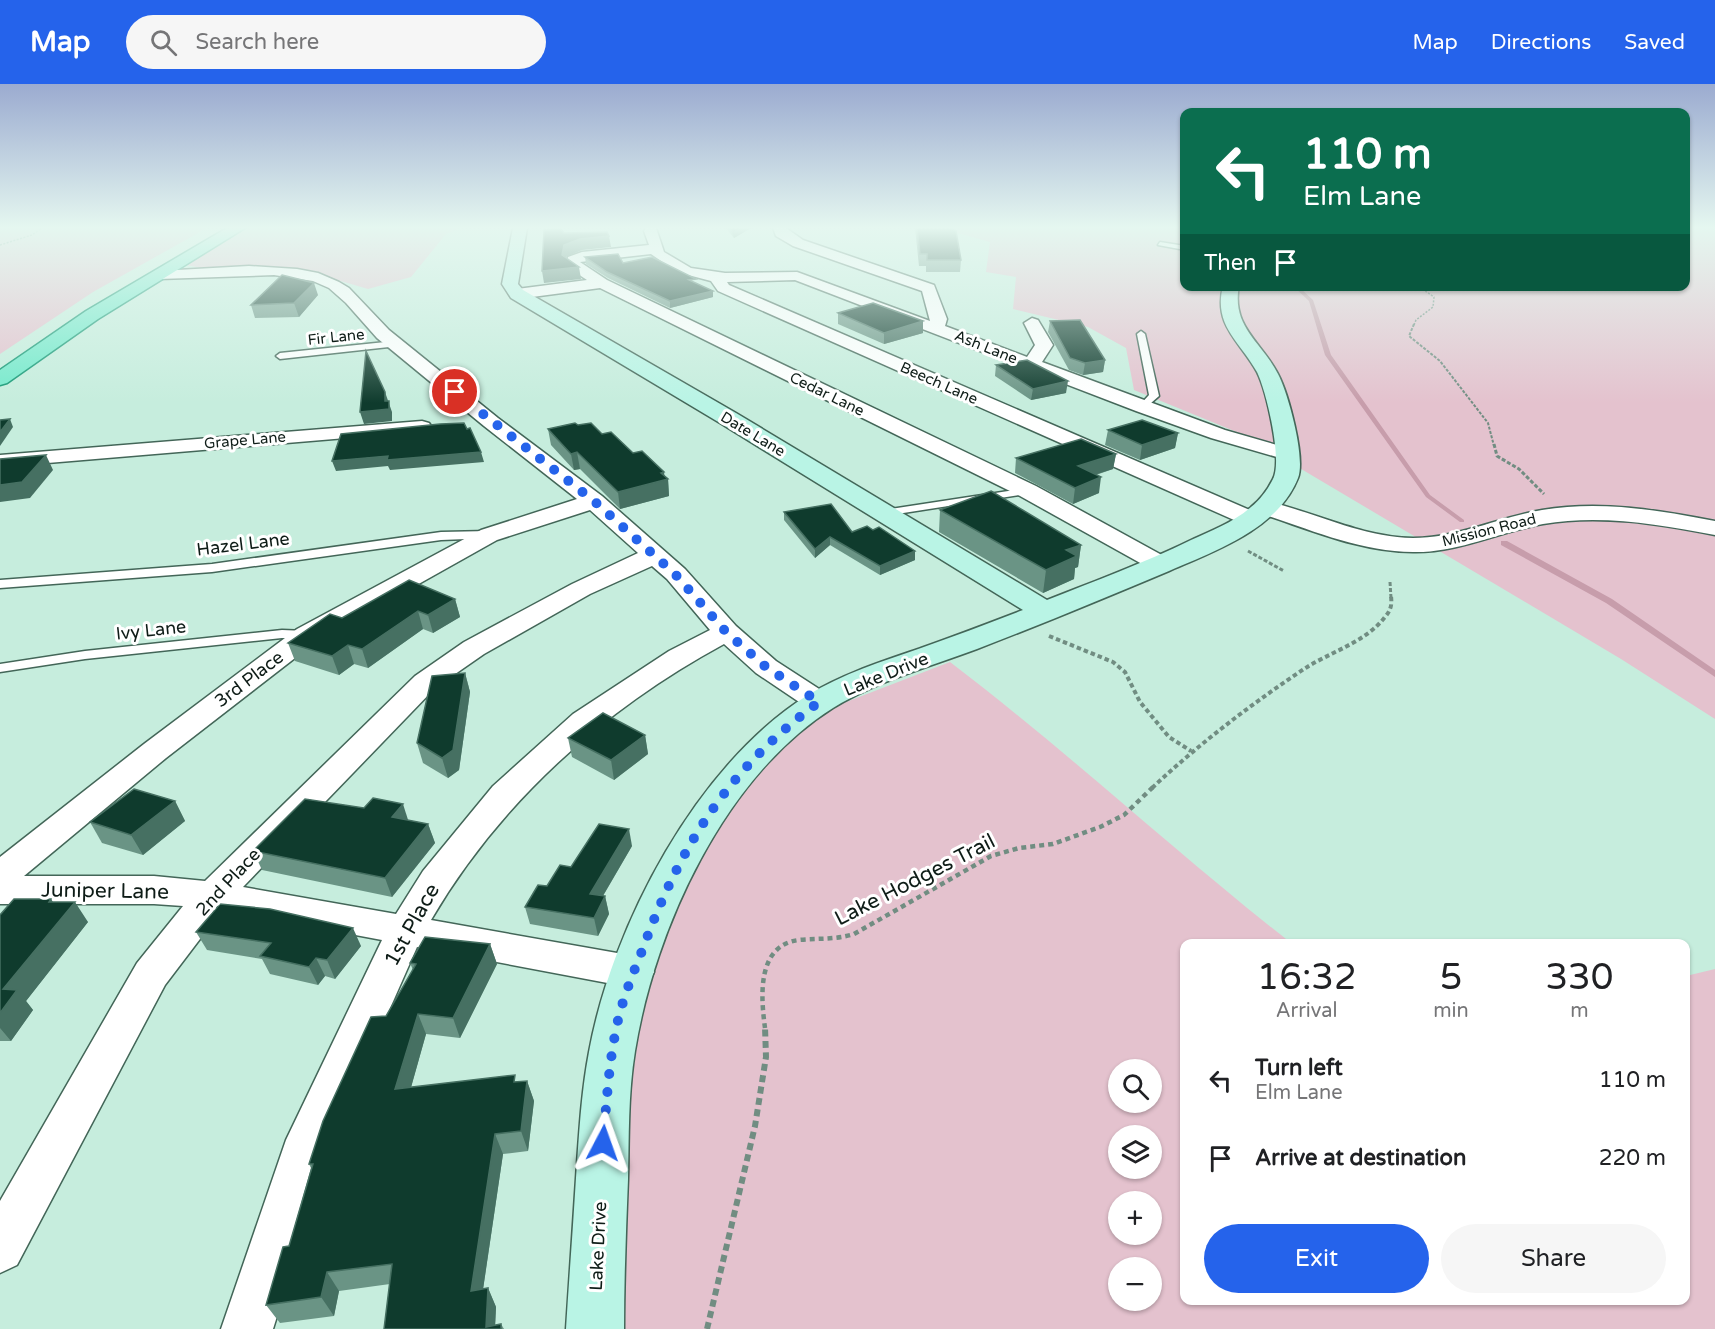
<!DOCTYPE html>
<meta charset="utf-8">
<style>
:root{--surface:#fff;--page:#f6f6f6;--text:#202124;--muted:#757577;--accent:#2563eb}
body{margin:0;font-family:"Varela Round",sans-serif;background:var(--page);color:var(--text);height:100vh;display:flex;flex-direction:column;font-size:22px;white-space:nowrap}
*{box-sizing:border-box;margin:0}
p{font-size:20px;color:var(--muted)}
.icon{flex:none;width:33px;height:33px;fill:none;stroke:currentColor;stroke-width:2;stroke-linecap:round;stroke-linejoin:round}
.map{position:relative;flex:1;overflow:hidden}
.panel{position:absolute;left:1180px;top:855px;width:510px;height:366px;display:flex;flex-direction:column;background:var(--surface);border-radius:12px;box-shadow:0 2px 4px #0004}
.panel>*{flex:none}
.top-card{position:absolute;left:1180px;top:24px;width:510px;height:183px;border-radius:12px;box-shadow:0 2px 4px #0004;background:#0b6e4f;color:#fff;overflow:hidden}
.buttons{position:absolute;left:1108px;top:975px;display:grid;gap:12px}
.buttons a{display:grid;place-items:center;width:54px;height:54px;border-radius:50%;background:var(--surface);box-shadow:0 2px 4px #0004;font-size:30px}
.pin{position:absolute;display:grid;place-items:center;width:51px;height:51px;color:#fff;margin:-26px;border:3px solid #fff;border-radius:50%;box-shadow:0 2px 6px #0007}
.me{position:absolute;width:66px;margin:-33px;rotate:4deg;stroke-linejoin:round;filter:drop-shadow(0 0 4px #0008)}
.turn{display:flex;align-items:center;gap:21px;height:126px;padding:0 24px;font-size:27px}
.turn .icon{width:78px;height:78px;stroke-width:2.5}
.turn b{display:block;font-size:42px;line-height:51px}
.then{display:flex;align-items:center;height:57px;padding:0 24px;background:#0003;gap:12px;font-size:22px}
.eta{display:flex;justify-content:space-evenly;align-items:center;height:102px;text-align:center}
.eta b{font-size:36px;font-weight:600;line-height:42px}
.primary-button{display:flex;gap:12px;margin-top:auto;padding:12px 24px}
.primary-button a{flex:1;height:69px;border-radius:36px;background:var(--accent);color:#fff;font-size:24px;font-weight:600;line-height:69px;text-align:center}
.primary-button a+a{background:var(--page);color:var(--text)}
ul{padding:0;list-style:none}
li{display:flex;align-items:center;gap:18px;height:78px;padding:0 24px}
li div{flex:1}
li b{display:block;font-size:22px}
li em{font-style:normal}
header{display:flex;align-items:center;gap:36px;box-sizing:border-box;height:84px;padding:0 30px;background:var(--accent);color:#fff}
header strong{font-size:28px}
nav{display:flex;gap:33px;margin-inline-start:auto;font-size:21px}
.search{width:420px;height:54px;background:var(--page);display:flex;align-items:center;gap:15px;box-sizing:border-box;padding:0 21px;border-radius:33px;color:var(--muted);font-size:22px}
.map>svg:first-child{display:block}
</style>
<header>
<strong>Map</strong>
<div class="search"><svg class="icon" aria-label="search" viewBox="0 0 24 24"><circle cx="10" cy="10" r="6"/><path d="M15 15l6 6"/></svg>Search here</div>
<nav><a>Map</a><a>Directions</a><a>Saved</a></nav>
</header>
<div class="map">
<svg width="1715" height="1245" viewBox="0 0 1715 1245">
<rect width="100%" height="100%" fill="#c6eddd"/>
<g fill="#e4c2ce" fill-rule="evenodd">
<path d="M0,144h207l-114,64 -93,62z"/>
<path d="M247,144h214l-15,6 -35,43 -43,12 -51,-15 -52,-8 -58,3 -21,-4z"/>
<path d="M940,144h245v58h501v-58h29v491l-94,-60 -377,-224 -110,-45 -8,-42 -38,-21 -75,-18 3,-32 -30,-5 4,-30z"/>
<path d="M950,578c117,89 225,190 341,281l-106,1v356h501v-324l29,-7v360h-1120l2,-55 59,-362 133,-188zM1119,986h33v32h-33zM1119,1052h33v32h-33zM1119,1118h33v32h-33zM1119,1184h33v32h-33z"/>
</g>
<g fill="none" stroke-linecap="round" stroke-linejoin="round">
<g fill="#c79dab" fill-rule="evenodd">
<path d="M1293,202h5l15,14 18,55 99,140 34,25v2h-4l-34,-25 -101,-142 -16,-54z"/>
<path d="M1501,457h6l105,58 103,71v7l-109,-74 -105,-58z"/>
</g>
<g stroke="#436658" stroke-width="3">
<g id="lane">
<path d="M1160,158l25,4v4l-27,-5z"/>
<path d="M1141,247l4,3 14,62 -16,14 -5,-3 11,-12 -12,-61z"/>
<path d="M395,257l3,1v4l-118,13 -4,-3 4,-3z"/>
<path d="M1028,404l6,3 -2,2 -148,23 -6,-3 6,-3z"/>
<path d="M489,447l6,4 -2,3 -52,2 -229,32 -212,16v-8l212,-16 229,-32z"/>
<path d="M282,546l25,1 7,4 -7,4 -25,-1 -197,21 -85,13v-8l85,-13z"/>
</g>
</g>
<g stroke="#436658" stroke-width="3">
<g id="street">
<path d="M646,144h10l8,24 27,16 34,5 72,-1 133,49 -8,-30 -129,-45 -17,-10 -3,-8h13l17,12 131,45 13,34 -2,7 82,31 8,-12 -11,-22 8,-5 6,2 15,25 -11,17 183,68 69,20 4,4 -4,4 -7,2 -76,-22 -75,-27 -341,-131 -68,2 2,3 530,229 4,5 -4,5 -8,2 -8,-2 -525,-233 -7,-10 -34,-9 -26,-18 -71,8 27,18 429,206 133,73 3,5 -3,5 -9,2 -9,-2 -131,-73 -420,-208 -83,11 -8,-5 8,-5 70,-9 -21,-14 2,-9 14,-5 67,-7 -5,-14z"/>
<path d="M249,182l48,3 21,4 21,9 10,6 40,42 109,88 104,78 83,73 51,57 40,35 54,35 4,6 -4,6 -11,3 -11,-3 -52,-35 -32,-29c-120,65 -224,158 -293,276l203,36 14,5 6,11 -6,11 -14,5 -217,-41 -85,193 -59,189h-52l65,-189 96,-200 -160,-30 -57,75 -148,280 -17,8v-72l137,-238 46,-57 -29,-2h-154v-47l144,-113 153,-115 184,-99 96,-31 -93,-73 -107,-88 -31,-35 -17,-15 -16,-7 -39,-6 -115,4 -7,-4 7,-4zM590,426l48,43 -66,31 -108,58 -49,34 -210,205 -51,-5h-130l142,-118 151,-117 180,-101zM652,482l15,13 43,51 -41,21 -96,63 -80,72 -70,85 -27,43 -153,-27 192,-199 49,-34 106,-60z"/>
<path d="M422,337l7,2 3,4 -3,4 -429,36v-12z"/>
<path d="M1267,417c49,12 95,36 146,37 45,0 86,-21 129,-28 58,-10 116,0 173,11v14c-57,-11 -115,-21 -172,-11 -44,8 -85,29 -130,28 -53,0 -104,-23 -154,-39l-4,-5 4,-5z"/>
</g>
</g>
<g stroke="#436658" stroke-width="3">
<path id="secondary" d="M513,144h14l-9,56 5,6 213,123 311,187c48,-19 97,-37 144,-60 20,-9 43,-18 60,-33 9,-7 17,-18 22,-28 10,-19 -7,-89 -16,-107 -17,-31 -44,-46 -34,-86h16c-8,41 23,56 39,88 10,19 28,84 20,104 -20,51 -83,73 -129,93 -64,27 -127,53 -192,78 -48,18 -100,32 -144,59 -109,69 -178,220 -198,343 -7,43 -6,86 -7,128 -2,50 -4,100 -4,150h-58c3,-50 7,-100 10,-151 3,-42 5,-84 13,-126 23,-126 108,-288 219,-357 34,-21 75,-34 113,-47 34,-12 68,-25 102,-38l-303,-187 -209,-125 -9,-14z"/>
</g>
<g stroke="#149875" stroke-width="3">
<path id="primary" d="M227,144h18l-147,91 -91,64 -7,2v-15l86,-59z"/>
</g>
<g stroke="#718d82" stroke-width="1.5" stroke-dasharray="2 1.5" stroke-linecap="butt">
<path d="M0,161l32,-10 10,-7"/>
<path d="M1414,241l2,-5 17,-13 1,-10 -16,-11"/>
</g>
<path stroke="#718d82" stroke-width="2" stroke-dasharray="3 1.5" stroke-linecap="butt" d="M1414,240l-5,12 31,25 48,62 6,23"/>
<g stroke="#718d82" stroke-width="3" stroke-dasharray="4 2" stroke-linecap="butt">
<path d="M1494,360l3,12 22,13 25,25"/>
<path d="M1248,467l36,20"/>
<path d="M1390,498l1,16"/>
</g>
<g stroke="#718d82" stroke-width="4" stroke-dasharray="4.5 3" stroke-linecap="butt">
<path d="M1049,552l64,26 12,10 15,30 29,35 22,14"/>
<path d="M1152,704c47,-44 98,-83 152,-119 26,-17 62,-27 81,-52 6,-7 7,-12 6,-21"/>
</g>
<path stroke="#718d82" stroke-width="4.5" stroke-dasharray="5 4" stroke-linecap="butt" d="M765,944c-4,-30 -9,-83 34,-88 19,-2 36,0 55,-6l137,-78 28,-8 34,-4 47,-17 24,-12 29,-28"/>
<path stroke="#718d82" stroke-width="6" stroke-dasharray="7 4.5" stroke-linecap="butt" d="M707,1245l48,-203 11,-69 -1,-30"/>
<use href="#lane" fill="#fff" fill-rule="evenodd"/>
<use href="#street" fill="#fff" fill-rule="evenodd"/>
<use href="#secondary" fill="#b9f4e5" fill-rule="evenodd"/>
<use href="#primary" fill="#74e9cb" fill-rule="evenodd"/>
</g>
<g fill="#6a9485">
<path d="M726,144h25l-17,10z"/>
<path d="M915,144h36l10,32 -1,12h-34v-6h-7z"/>
<path d="M585,173l38,6 74,21 16,13 -43,11 -62,-30 -22,-14z"/>
<path d="M318,211l-19,22 -44,1 -4,-13z"/>
<path d="M838,229l85,8v12l-39,11 -46,-20z"/>
<path d="M1050,237l55,39 -2,12 -20,3 -14,-5 -21,-38z"/>
<path d="M996,281l70,28 -35,7 -36,-24z"/>
<path d="M578,341l24,9 31,19 32,24 3,2 1,17 -49,13 -40,-40 -6,1 -23,-25 -3,-16z"/>
<path d="M1108,346l70,3 -3,15 -35,12 -35,-15z"/>
<path d="M1116,370l-3,15 -17,6 3,18 -26,11 -58,-31 1,-15z"/>
<path d="M940,426l141,35 -3,22 -3,1 -1,11 -31,14 -104,-61z"/>
<path d="M784,428l68,20 21,-2 42,21v9l-35,15 -50,-30 -15,13 -31,-38z"/>
<path d="M455,515l5,18 -27,16 -10,-4 -55,39 -14,-4 -15,11 -44,-14 -7,-18 54,-25z"/>
<path d="M465,589l5,19 -11,78 -11,8 -25,-15 -6,-20z"/>
<path d="M645,651l3,19 -34,26 -42,-23 -4,-19z"/>
<path d="M175,717l10,20 -42,34 -41,-12 -12,-21z"/>
<path d="M408,736l20,4 7,19 -43,54 -130,-27 -9,-19z"/>
<path d="M632,762l-29,50h2l4,18 -11,22 -68,-12 -5,-17 22,-21 24,-19z"/>
<path d="M51,815l1,3 36,20 -62,79 7,9 -22,31h-11v-126z"/>
<path d="M196,848l165,14 -26,33 -10,-3 -7,9 -48,-11 -8,-15 -55,-9z"/>
<path d="M490,860l7,20 -37,74 -34,-4 -15,53 116,-6 7,20 -6,50 -25,3 -20,135 5,-1 8,19 -1,18 6,-1 3,5h-120l6,-45 -51,7 -5,25 -54,7 -14,-18 23,-59 22,-78 -2,-4 77,-148 27,-46 -3,-7z"/>
</g>
<g fill="#467062">
<path d="M741,144h10l-17,10 -1,-5z"/>
<path d="M609,152l2,11 -29,3 -16,7 -2,10 -2,-12 2,-10 16,-6z"/>
<path d="M579,183l2,12 -37,4 -2,-12z"/>
<path d="M314,199l4,12 -19,22 -5,-14z"/>
<path d="M713,207v6l-43,11v-7z"/>
<path d="M923,237v12l-39,11v-11z"/>
<path d="M1105,276l-2,12 -20,3 2,-12z"/>
<path d="M1068,297l-2,12 -35,7 2,-11z"/>
<path d="M385,308l7,20v9l-28,3 -4,-12 25,-11z"/>
<path d="M10,335l3,8 -13,19v-14z"/>
<path d="M1178,349l-3,15 -35,12 2,-15z"/>
<path d="M481,368l3,10 -94,8 -2,-4 -52,5 -4,-10 56,-5z"/>
<path d="M577,368l3,17 -6,1 -3,-16z"/>
<path d="M1116,370l-3,15 -38,12 3,-15z"/>
<path d="M46,371l7,15 -23,28 -30,4v-17z"/>
<path d="M664,388l1,8 3,-1 1,17 -49,13 -2,-17z"/>
<path d="M1101,393l-2,16 -26,11 2,-16z"/>
<path d="M830,453v8l-15,13v-9z"/>
<path d="M1081,461l-3,22 -3,1 -1,11 -31,14 3,-23 20,-20z"/>
<path d="M915,467v9l-35,15v-9z"/>
<path d="M455,515l5,18 -27,16 -5,-18z"/>
<path d="M418,527l5,18 -55,39 -6,-19z"/>
<path d="M348,561l6,19 -15,11 -7,-19z"/>
<path d="M465,589l5,19 -11,78 -11,8 -6,-20z"/>
<path d="M645,651l3,19 -34,26 -3,-20z"/>
<path d="M175,717l10,20 -42,34 -12,-20z"/>
<path d="M403,720l6,19 -17,-6z"/>
<path d="M428,740l7,19 -43,54 -7,-19z"/>
<path d="M629,745l3,17 -38,65 -4,-17z"/>
<path d="M605,812l4,18 -11,22 -4,-18z"/>
<path d="M51,815l12,18 12,-15 13,20 -62,79 7,9 -22,31 -11,-13v-15l3,-24z"/>
<path d="M353,844l8,18 -26,33 -8,-19z"/>
<path d="M490,860l7,20 -37,74 -7,-20z"/>
<path d="M316,874l9,18 -7,9 -9,-18z"/>
<path d="M418,930l8,20 -21,75 -10,-20z"/>
<path d="M527,997l7,20 -6,50 -7,-20z"/>
<path d="M495,1050l8,20 -23,156 -9,-19z"/>
<path d="M327,1188l12,19 -5,25 -13,-19z"/>
<path d="M488,1204l8,19 -1,22 -9,-2z"/>
</g>
<g fill="#0f3b2d" stroke="#467062" stroke-width="1.5">
<path d="M730,144h11l-8,5z"/>
<path d="M917,144h34l5,3 5,29h-34v-6h-7z"/>
<path d="M561,145l3,4 43,-1 2,4 -29,3 -16,6 -2,10 17,12 -37,4 2,-41z"/>
<path d="M618,170l5,9 29,-6 44,22 -7,1 24,11 -43,10 -63,-29 -22,-15z"/>
<path d="M282,191l32,8 -20,20 -43,2z"/>
<path d="M873,219l50,18 -39,12 -46,-20z"/>
<path d="M1080,236l25,40 -20,3 -15,-5 -20,-37z"/>
<path d="M366,267l19,41v9h4v8l-29,3z"/>
<path d="M1027,276l41,21 -35,8 -37,-24z"/>
<path d="M10,335l-10,13v-12z"/>
<path d="M1142,336l36,13 -36,12 -34,-15z"/>
<path d="M464,339l3,6 3,-1 11,24 -94,8 1,-4 -56,5 9,-27 99,-10z"/>
<path d="M575,339l3,2 13,-2 11,11 9,-2 22,21 9,-2 22,21 -3,1 7,6 -50,13 -41,-40 -6,2 -23,-25z"/>
<path d="M1081,355l35,15 -38,12 23,11 -26,11 -59,-30z"/>
<path d="M46,371l-24,27 -22,3v-26z"/>
<path d="M991,407l90,54 -15,5 11,6 -31,14 -106,-60z"/>
<path d="M831,420l21,28 15,-6 6,4 6,-3 36,24 -35,15 -50,-29 -15,12 -31,-37z"/>
<path d="M409,496l46,19 -27,16 -10,-4 -56,38 -14,-4 -16,11 -44,-13 42,-29 12,4z"/>
<path d="M465,589l-12,77 -11,8 -25,-15 15,-67z"/>
<path d="M603,629l42,22 -34,25 -43,-22z"/>
<path d="M134,705l41,12 -44,34 -41,-13z"/>
<path d="M373,714l30,6 -11,13 36,7 -43,54 -132,-27 52,-52 59,9z"/>
<path d="M599,740l30,5 -39,65 15,2 -11,22 -69,-11 13,-22 9,1 13,-21 11,2z"/>
<path d="M14,815h37l-2,3h26l-72,87 14,1 -17,23v-98z"/>
<path d="M220,820l50,5 83,19 -26,32 -11,-2 -7,9 -49,-11 11,-13 -75,-11z"/>
<path d="M425,853l65,7 -37,74 -35,-4 -23,75 120,-14 -1,7 13,-1 -6,50 -26,3 -24,157 17,-3 -2,39 15,-3v5h-117l8,-65 -65,8 -6,25 -55,8 17,-58 6,-1 24,-82h-4l14,-43 48,-104 15,-1 30,-52 -6,-1z"/>
</g>
<linearGradient id="sky" x2="0" y2="1"><stop stop-color="#9babd0"/><stop offset="0.45" stop-color="#e5f7f0"/><stop offset="1" stop-color="#e5f7f0" stop-opacity="0"/></linearGradient>
<rect width="1715" height="319" fill="url(#sky)"/>
<g fill="none" stroke-linecap="round" stroke-linejoin="round">
<path stroke="#2563eb" stroke-width="10" stroke-dasharray="0 18" d="M455,308l139,109 81,73 51,58 40,35 53,35c-91,67 -139,144 -177,249 -8,20 -16,40 -22,61 -11,43 -13,87 -17,131"/>
</g>
<g text-anchor="middle" dominant-baseline="central" stroke-width="6" stroke-linejoin="round" paint-order="stroke">
<g font-size="15" fill="#0e1c17" stroke="#fff">
<text transform="translate(336 253) rotate(-6)">Fir Lane</text>
<text transform="translate(986 263) rotate(22)">Ash Lane</text>
<text transform="translate(939 299) rotate(24)">Beech Lane</text>
<text transform="translate(827 310) rotate(26)">Cedar Lane</text>
<text transform="translate(753 350) rotate(31)">Date Lane</text>
<text transform="translate(245 356) rotate(-5)">Grape Lane</text>
<text transform="translate(1489 446) rotate(-14)">Mission Road</text>
</g>
<g font-size="18" fill="#0e1c17" stroke="#fff">
<text transform="translate(243 460) rotate(-7)">Hazel Lane</text>
<text transform="translate(151 546) rotate(-6)">Ivy Lane</text>
<text transform="translate(886 590) rotate(-22)">Lake Drive</text>
<text transform="translate(249 595) rotate(-37)">3rd Place</text>
<text transform="translate(228 798) rotate(-47)">2nd Place</text>
<text transform="translate(598 1162) rotate(-87)">Lake Drive</text>
</g>
<g font-size="21" fill="#0e1c17" stroke="#fff">
<text transform="translate(915 796) rotate(-27)">Lake Hodges Trail</text>
<text transform="translate(105 807) rotate(1)">Juniper Lane</text>
<text transform="translate(412 841) rotate(-61)">1st Place</text>
</g>
</g>
</svg>
<div class="buttons">
<a><svg class="icon" aria-label="search" viewBox="0 0 24 24"><circle cx="10" cy="10" r="6"/><path d="M15 15l6 6"/></svg></a>
<a><svg class="icon" aria-label="layers" viewBox="0 0 24 24"><path d="M12 4l9 5-9 5-9-5zM3 14l9 5 9-5"/></svg></a>
<a>+</a>
<a>−</a>
</div>
<div class="pin" style="left:455px;top:308px;background:#d93025"><svg class="icon" aria-label="arrive" viewBox="0 0 24 24"><path d="M6 21V4h12l-3 4 3 4H6"/></svg></div>
<svg class="me" style="left:603px;top:1059px" viewBox="-20 -20 40 40"><path d="M0-17L14 15 0 8-14 15z" fill="#2563eb" stroke="#fff" stroke-width="4"/></svg>
<div class="top-card">
<div class="turn"><svg class="icon" aria-label="left" viewBox="0 0 24 24"><path d="M17 20v-9H6M10 6l-5 5 5 5"/></svg><div><b>110 m</b>Elm Lane</div></div>
<div class="then">Then<svg class="icon" aria-label="arrive" viewBox="0 0 24 24"><path d="M6 21V4h12l-3 4 3 4H6"/></svg></div>
</div>
<section class="panel">
<div class="eta">
<div><b>16:32</b><p>Arrival</p></div>
<div><b>5</b><p>min</p></div>
<div><b>330</b><p>m</p></div>
</div>
<ul>
<li><svg class="icon" aria-label="left" viewBox="0 0 24 24"><path d="M17 20v-9H6M10 6l-5 5 5 5"/></svg><div><b>Turn left</b><p>Elm Lane</p></div><em>110 m</em></li>
<li><svg class="icon" aria-label="arrive" viewBox="0 0 24 24"><path d="M6 21V4h12l-3 4 3 4H6"/></svg><div><b>Arrive at destination</b></div><em>220 m</em></li>
</ul>
<div class="primary-button"><a>Exit</a><a>Share</a></div>
</section>
</div>
